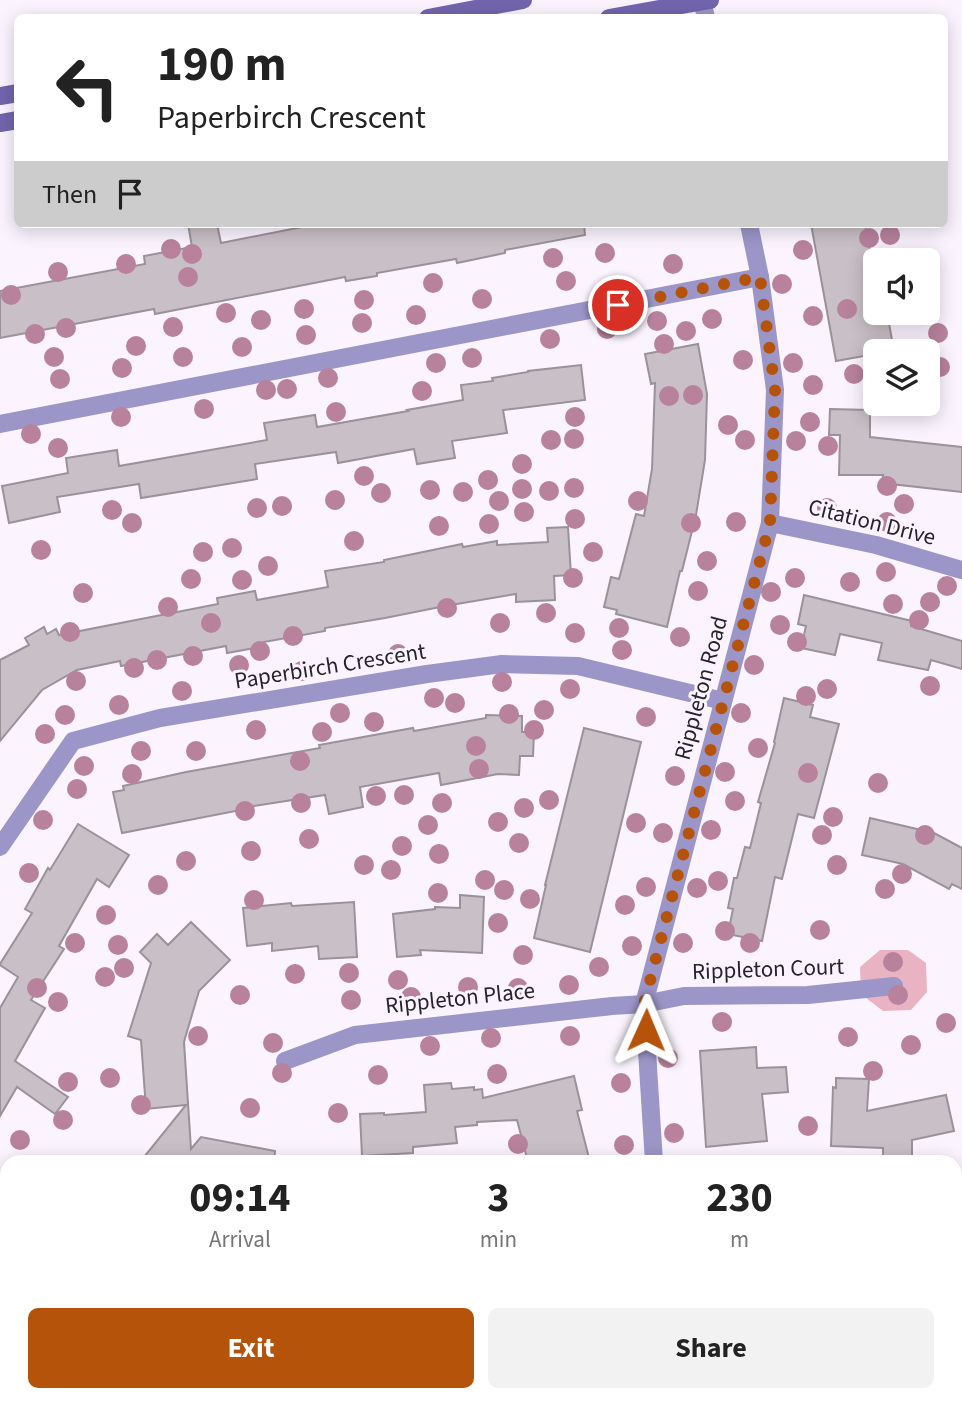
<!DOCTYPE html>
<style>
:root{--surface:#fff;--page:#f2f2f2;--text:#222;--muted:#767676;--accent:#b45309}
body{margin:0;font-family:"Source Sans 3",sans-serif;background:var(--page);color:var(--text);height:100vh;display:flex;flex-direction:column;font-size:26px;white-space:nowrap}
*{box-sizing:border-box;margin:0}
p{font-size:23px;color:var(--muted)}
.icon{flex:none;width:38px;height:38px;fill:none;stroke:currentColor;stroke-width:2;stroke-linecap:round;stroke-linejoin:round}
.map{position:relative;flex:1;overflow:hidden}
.details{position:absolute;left:0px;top:1155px;width:962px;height:247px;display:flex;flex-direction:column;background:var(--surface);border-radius:21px 21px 0 0;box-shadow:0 4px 18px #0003}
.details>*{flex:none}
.guide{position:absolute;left:14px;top:14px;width:934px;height:214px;border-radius:10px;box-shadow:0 4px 18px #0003;background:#fff;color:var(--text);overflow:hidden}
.controls{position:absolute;left:863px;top:248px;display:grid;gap:14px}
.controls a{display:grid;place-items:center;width:77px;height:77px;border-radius:10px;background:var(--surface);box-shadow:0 4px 18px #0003;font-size:35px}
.pin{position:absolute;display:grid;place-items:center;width:60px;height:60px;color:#fff;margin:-30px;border:4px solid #fff;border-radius:50%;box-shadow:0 2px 7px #0007}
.me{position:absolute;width:77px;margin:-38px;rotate:1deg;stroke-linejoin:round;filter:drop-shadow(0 0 5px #0008)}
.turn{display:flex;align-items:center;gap:24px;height:147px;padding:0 28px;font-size:32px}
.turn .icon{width:91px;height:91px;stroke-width:2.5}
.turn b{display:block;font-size:49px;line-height:60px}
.then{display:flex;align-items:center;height:66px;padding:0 28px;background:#0003;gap:14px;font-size:26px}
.eta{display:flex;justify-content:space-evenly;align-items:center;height:119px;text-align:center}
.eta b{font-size:42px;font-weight:700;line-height:49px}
.primary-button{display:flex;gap:14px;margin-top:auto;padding:14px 28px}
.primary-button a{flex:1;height:80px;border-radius:10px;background:var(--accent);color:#fff;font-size:28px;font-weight:700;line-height:80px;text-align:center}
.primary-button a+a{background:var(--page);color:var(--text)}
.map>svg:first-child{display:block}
</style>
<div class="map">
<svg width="962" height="1401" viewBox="0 0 962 1401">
<rect width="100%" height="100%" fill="#fbf4ff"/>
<path fill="#e9b3c3" d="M880,950h28l18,13 1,29 -16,18 -28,1 -22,-17 -1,-27z"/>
<g fill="#c9bfc6" stroke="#9b9198" stroke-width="2">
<path d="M188,224h29l4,19 96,-19h267l1,11 -80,15v3l-48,10 -1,-4 -79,14v3l-31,5 -1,-4 -190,37 -1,-5 -154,29v-47l145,-27 -1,-8 48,-9z"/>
<path d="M811,224h54l10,54v43l13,-3 6,33 -19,1v2l-39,7z"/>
<path d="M698,344l9,50 -2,66 -9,55 -14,56h-2l-13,56 -51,-13 1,-4 -13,-3 7,-30 8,2 17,-65 8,2 8,-47 3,-86 -4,1 -6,-30z"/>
<path d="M581,365l4,35 -82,10 4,23 -55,8 3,17 -38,6 -3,-15 -76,14 -2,-11 -81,12 2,15 -54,9 -62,10 -2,-14 -82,13 3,15 -51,11 -7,-37 66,-13 -2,-15 51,-8 2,16 148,-26 -3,-17 51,-8 2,12 91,-16 -1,-1 56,-10 -2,-15 32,-4 -1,-3 36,-6v-1z"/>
<path d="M830,409l40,1v27l92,10v45l-80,-9 1,-8h-44l1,-40h-11z"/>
<path d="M568,527l3,48 -17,1 1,24 -39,2v-8l-71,12 -60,12 -60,10v3l-61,11 1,4 -38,7 -1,-7 -105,20 -1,-5 -43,9 -35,20 -42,51v-81l29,-15 -4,-7 19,-11 3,7 9,-5 3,6 159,-31 -1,-6 38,-7 2,9 71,-13 -3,-16 59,-9v-2l78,-16 1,3 34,-6v4l51,-3 -1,-14z"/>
<path d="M804,595l108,26 -1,5 51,15v28l-31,-9 -3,10 -50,-10 4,-17 -42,-9 -5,21 -34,-7 5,-22 -8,-2z"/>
<path d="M784,698l29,7 -3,12 29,7 -25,94 -16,-4 -16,65 -7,-2 -13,64 -34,-7 5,-25 -5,-1 6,-30h3l8,-31 5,1 11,-45 -3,-1 17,-59 -1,-1z"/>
<path d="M486,715l36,1v16h12l-1,24h-13l-1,19 -21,-1 -57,11 -2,-12 -79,14 3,20 -34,7 -4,-19 -84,13v2l-119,23 -9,-41 11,-2 -1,-4 63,-14 134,-24 -1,-3 94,-17 1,3 72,-13z"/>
<path d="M584,728l57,14 -51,210 -56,-14 12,-53h-1z"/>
<path d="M870,818l64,15 28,15v41l-10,-5 -3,5 -46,-25 -41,-9z"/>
<path d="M78,824l51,31 -20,32 -12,-8 -38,67 5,3 -33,51 14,8 -30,53 53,36 -13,17 -38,-27 -17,29v-108l18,-31 -18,-12v-1l32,-51 -7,-4 23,-41 2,2z"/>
<path d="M460,895l24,2 -2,56 -62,-3 1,5 -24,2 -4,-43 42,-5v-2l25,1z"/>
<path d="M354,902l3,55 -38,2 -1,-13 -46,5v-8l-25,3 -4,-38 48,-5 1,3z"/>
<path d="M191,922l39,38 -31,31 -13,44 -2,7 7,107 10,-12 74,14 -1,11h-134l46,-57 -40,4 -5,-69 -13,-4 23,-73 -11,-11 17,-18 11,11z"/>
<path d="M756,1047l1,21 29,-1 2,25 -26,2 5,47 -61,6 -6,-96z"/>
<path d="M574,1076l8,34 -5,1 13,51h-62l-11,-42 -40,2v3l-22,2 2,16 -44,4v6l-51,3 -2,-42 24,-1v2l42,-3 -2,-27 27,-2 1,6 22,-2v3l8,-1 1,9z"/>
<path d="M836,1078l33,1 -2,32 79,-16 8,36 -42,9v22h-29v-14l-52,-2 2,-59 3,1z"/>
</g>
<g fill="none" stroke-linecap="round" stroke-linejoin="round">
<g stroke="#9c95c7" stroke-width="18">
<path d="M702,0l4,18"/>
<path d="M0,424l760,-147"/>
<path d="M770,523l106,22 86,25"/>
<path d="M0,847l73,-106 87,-23 267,-44 75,-10 76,2 145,35"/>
<path d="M285,1061l70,-26 257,-29 32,-2 40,-8 124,-1 86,-9"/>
<path d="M654,1162l-10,-158 126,-481 5,-133 -15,-113 -11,-53"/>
<path d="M811,1401l1,-6"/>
</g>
<g stroke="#7265ad" stroke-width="18">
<path d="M428,18l95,-18"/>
<path d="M609,18l101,-18"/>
<path d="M0,96l18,-3"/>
<path d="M0,123l18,-3"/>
<path d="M956,1362l6,1"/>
<path d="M329,1401l24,-1 22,-5"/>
</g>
</g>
<g fill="#b8829d">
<circle cx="890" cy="235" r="10"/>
<circle cx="869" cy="238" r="10"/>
<circle cx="171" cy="249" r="10"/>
<circle cx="803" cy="250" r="10"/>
<circle cx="605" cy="253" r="10"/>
<circle cx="192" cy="254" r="10"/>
<circle cx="553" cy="258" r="10"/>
<circle cx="126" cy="264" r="10"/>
<circle cx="673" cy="264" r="10"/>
<circle cx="58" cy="272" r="10"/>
<circle cx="188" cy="277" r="10"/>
<circle cx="566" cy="281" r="10"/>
<circle cx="433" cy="283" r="10"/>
<circle cx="782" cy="284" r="10"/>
<circle cx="11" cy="295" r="10"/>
<circle cx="482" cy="299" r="10"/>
<circle cx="364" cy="300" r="10"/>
<circle cx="304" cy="309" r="10"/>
<circle cx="847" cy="309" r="10"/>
<circle cx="226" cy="313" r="10"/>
<circle cx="416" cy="315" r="10"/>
<circle cx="813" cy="316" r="10"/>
<circle cx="712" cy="319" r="10"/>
<circle cx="261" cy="320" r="10"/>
<circle cx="657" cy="321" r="10"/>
<circle cx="362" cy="323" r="10"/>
<circle cx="173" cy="327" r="10"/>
<circle cx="66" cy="328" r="10"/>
<circle cx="607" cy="329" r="10"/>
<circle cx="686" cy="331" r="10"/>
<circle cx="938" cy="333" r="10"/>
<circle cx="35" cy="334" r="10"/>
<circle cx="306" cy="335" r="10"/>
<circle cx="550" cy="339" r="10"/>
<circle cx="664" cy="344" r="10"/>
<circle cx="136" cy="346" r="10"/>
<circle cx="242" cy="347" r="10"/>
<circle cx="54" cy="357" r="10"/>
<circle cx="183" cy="357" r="10"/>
<circle cx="472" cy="358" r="10"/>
<circle cx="743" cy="360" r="10"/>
<circle cx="436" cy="363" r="10"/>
<circle cx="793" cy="363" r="10"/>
<circle cx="940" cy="367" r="10"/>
<circle cx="122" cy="368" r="10"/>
<circle cx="854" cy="374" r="10"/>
<circle cx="328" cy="378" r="10"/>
<circle cx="60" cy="379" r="10"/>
<circle cx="813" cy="385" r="10"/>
<circle cx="287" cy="389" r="10"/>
<circle cx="266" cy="390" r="10"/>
<circle cx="422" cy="391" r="10"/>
<circle cx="693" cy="395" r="10"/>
<circle cx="669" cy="396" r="10"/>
<circle cx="204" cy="409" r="10"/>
<circle cx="336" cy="412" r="10"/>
<circle cx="121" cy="417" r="10"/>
<circle cx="575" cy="417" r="10"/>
<circle cx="810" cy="422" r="10"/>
<circle cx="728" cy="425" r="10"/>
<circle cx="31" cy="434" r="10"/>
<circle cx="574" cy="439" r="10"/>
<circle cx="551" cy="440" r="10"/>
<circle cx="745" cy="440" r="10"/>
<circle cx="796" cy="441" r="10"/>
<circle cx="828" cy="446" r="10"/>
<circle cx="58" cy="448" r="10"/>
<circle cx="522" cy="464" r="10"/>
<circle cx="364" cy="476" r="10"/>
<circle cx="488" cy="480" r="10"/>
<circle cx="887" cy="486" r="10"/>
<circle cx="574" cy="488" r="10"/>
<circle cx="522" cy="489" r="10"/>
<circle cx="430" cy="490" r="10"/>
<circle cx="549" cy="491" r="10"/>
<circle cx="463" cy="492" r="10"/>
<circle cx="381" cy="493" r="10"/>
<circle cx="335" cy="500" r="10"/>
<circle cx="499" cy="501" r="10"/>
<circle cx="638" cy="501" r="10"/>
<circle cx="904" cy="504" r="10"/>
<circle cx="282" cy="506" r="10"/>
<circle cx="257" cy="508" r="10"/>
<circle cx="827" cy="508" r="10"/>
<circle cx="112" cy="510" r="10"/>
<circle cx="524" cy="512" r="10"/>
<circle cx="575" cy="519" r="10"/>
<circle cx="736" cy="522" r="10"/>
<circle cx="887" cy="522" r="10"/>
<circle cx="132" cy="523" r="10"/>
<circle cx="691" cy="523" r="10"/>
<circle cx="489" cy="524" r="10"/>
<circle cx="439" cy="526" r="10"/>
<circle cx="354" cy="541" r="10"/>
<circle cx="232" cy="548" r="10"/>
<circle cx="41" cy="550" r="10"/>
<circle cx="203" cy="552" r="10"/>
<circle cx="593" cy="552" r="10"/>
<circle cx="707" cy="561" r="10"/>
<circle cx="268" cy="566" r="10"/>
<circle cx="886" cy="572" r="10"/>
<circle cx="573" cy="578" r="10"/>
<circle cx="795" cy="578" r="10"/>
<circle cx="191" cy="579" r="10"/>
<circle cx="242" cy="580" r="10"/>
<circle cx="850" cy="582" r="10"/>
<circle cx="947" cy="586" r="10"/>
<circle cx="698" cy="591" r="10"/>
<circle cx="771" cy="592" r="10"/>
<circle cx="83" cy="593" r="10"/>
<circle cx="930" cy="602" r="10"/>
<circle cx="893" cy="604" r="10"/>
<circle cx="168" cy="607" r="10"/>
<circle cx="447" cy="608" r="10"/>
<circle cx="546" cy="613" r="10"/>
<circle cx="919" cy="620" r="10"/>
<circle cx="211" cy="623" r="10"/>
<circle cx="500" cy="623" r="10"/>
<circle cx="780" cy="625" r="10"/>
<circle cx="619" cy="628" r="10"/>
<circle cx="70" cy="632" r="10"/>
<circle cx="575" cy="633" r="10"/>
<circle cx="293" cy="636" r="10"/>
<circle cx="680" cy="637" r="10"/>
<circle cx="797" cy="642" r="10"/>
<circle cx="622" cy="650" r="10"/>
<circle cx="260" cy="651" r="10"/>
<circle cx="398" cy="654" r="10"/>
<circle cx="193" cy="656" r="10"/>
<circle cx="157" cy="660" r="10"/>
<circle cx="239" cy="665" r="10"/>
<circle cx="754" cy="665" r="10"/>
<circle cx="134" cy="668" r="10"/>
<circle cx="302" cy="671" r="10"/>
<circle cx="76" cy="681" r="10"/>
<circle cx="502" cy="682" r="10"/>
<circle cx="930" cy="686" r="10"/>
<circle cx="570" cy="689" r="10"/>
<circle cx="827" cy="689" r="10"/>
<circle cx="182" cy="691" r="10"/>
<circle cx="806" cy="696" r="10"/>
<circle cx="434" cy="698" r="10"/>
<circle cx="455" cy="703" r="10"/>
<circle cx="119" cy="705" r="10"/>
<circle cx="544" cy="710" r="10"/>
<circle cx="340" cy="713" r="10"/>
<circle cx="741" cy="713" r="10"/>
<circle cx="509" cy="714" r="10"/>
<circle cx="65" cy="715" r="10"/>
<circle cx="646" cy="717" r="10"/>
<circle cx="374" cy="722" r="10"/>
<circle cx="256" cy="730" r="10"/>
<circle cx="534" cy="730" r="10"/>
<circle cx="322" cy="732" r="10"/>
<circle cx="45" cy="734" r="10"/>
<circle cx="476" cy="746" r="10"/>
<circle cx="758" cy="748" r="10"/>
<circle cx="141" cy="751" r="10"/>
<circle cx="196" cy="751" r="10"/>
<circle cx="300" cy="761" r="10"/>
<circle cx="84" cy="766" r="10"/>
<circle cx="479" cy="769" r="10"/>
<circle cx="725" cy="772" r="10"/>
<circle cx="808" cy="773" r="10"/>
<circle cx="132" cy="774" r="10"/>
<circle cx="675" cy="776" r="10"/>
<circle cx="878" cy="783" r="10"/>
<circle cx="77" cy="789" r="10"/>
<circle cx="404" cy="795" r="10"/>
<circle cx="376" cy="796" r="10"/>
<circle cx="549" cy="800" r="10"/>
<circle cx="735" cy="801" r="10"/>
<circle cx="301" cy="803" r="10"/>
<circle cx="442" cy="803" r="10"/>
<circle cx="524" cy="808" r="10"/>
<circle cx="245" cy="811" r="10"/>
<circle cx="833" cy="817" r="10"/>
<circle cx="43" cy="820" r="10"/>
<circle cx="498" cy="822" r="10"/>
<circle cx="636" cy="823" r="10"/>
<circle cx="428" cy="825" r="10"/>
<circle cx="711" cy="830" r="10"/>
<circle cx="663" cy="833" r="10"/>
<circle cx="822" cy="835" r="10"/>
<circle cx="925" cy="835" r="10"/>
<circle cx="309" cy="839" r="10"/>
<circle cx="519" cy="843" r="10"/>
<circle cx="402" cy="846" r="10"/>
<circle cx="251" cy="851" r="10"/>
<circle cx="439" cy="854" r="10"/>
<circle cx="186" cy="861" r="10"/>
<circle cx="364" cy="865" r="10"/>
<circle cx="837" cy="865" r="10"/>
<circle cx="391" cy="870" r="10"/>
<circle cx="29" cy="873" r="10"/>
<circle cx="902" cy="874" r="10"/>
<circle cx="485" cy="880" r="10"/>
<circle cx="718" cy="881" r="10"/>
<circle cx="158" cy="885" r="10"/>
<circle cx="646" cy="887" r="10"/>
<circle cx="697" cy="888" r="10"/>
<circle cx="885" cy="889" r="10"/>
<circle cx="504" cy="890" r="10"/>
<circle cx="438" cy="893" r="10"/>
<circle cx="530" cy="899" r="10"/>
<circle cx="254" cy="900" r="10"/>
<circle cx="625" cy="905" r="10"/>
<circle cx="106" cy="915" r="10"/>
<circle cx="498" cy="923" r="10"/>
<circle cx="820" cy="930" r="10"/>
<circle cx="725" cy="931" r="10"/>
<circle cx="75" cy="943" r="10"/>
<circle cx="683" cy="943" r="10"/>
<circle cx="750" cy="943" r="10"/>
<circle cx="118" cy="945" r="10"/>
<circle cx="632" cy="946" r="10"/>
<circle cx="523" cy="955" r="10"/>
<circle cx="893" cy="962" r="10"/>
<circle cx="599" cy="967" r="10"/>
<circle cx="124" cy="968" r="10"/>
<circle cx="349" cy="973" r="10"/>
<circle cx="295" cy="974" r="10"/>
<circle cx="105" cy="977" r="10"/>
<circle cx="398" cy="980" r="10"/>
<circle cx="569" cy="985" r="10"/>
<circle cx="468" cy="987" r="10"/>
<circle cx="37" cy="988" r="10"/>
<circle cx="518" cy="988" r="10"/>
<circle cx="240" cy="995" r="10"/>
<circle cx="898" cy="995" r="10"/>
<circle cx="411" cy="997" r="10"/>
<circle cx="351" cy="1000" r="10"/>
<circle cx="58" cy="1002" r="10"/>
<circle cx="722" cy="1022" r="10"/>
<circle cx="946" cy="1023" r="10"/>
<circle cx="198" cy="1036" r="10"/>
<circle cx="570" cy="1036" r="10"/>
<circle cx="848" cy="1037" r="10"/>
<circle cx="491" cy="1038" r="10"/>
<circle cx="273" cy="1043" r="10"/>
<circle cx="911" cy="1045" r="10"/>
<circle cx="430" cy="1046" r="10"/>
<circle cx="668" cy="1058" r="10"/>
<circle cx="873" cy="1071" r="10"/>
<circle cx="282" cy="1073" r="10"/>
<circle cx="497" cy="1074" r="10"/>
<circle cx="378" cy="1075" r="10"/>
<circle cx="110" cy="1078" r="10"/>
<circle cx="68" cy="1082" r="10"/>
<circle cx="621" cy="1083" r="10"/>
<circle cx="141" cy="1105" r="10"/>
<circle cx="250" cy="1108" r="10"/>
<circle cx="338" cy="1113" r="10"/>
<circle cx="63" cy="1120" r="10"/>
<circle cx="808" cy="1126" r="10"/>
<circle cx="674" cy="1133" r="10"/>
<circle cx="20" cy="1140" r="10"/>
<circle cx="518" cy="1144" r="10"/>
<circle cx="624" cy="1145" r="10"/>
</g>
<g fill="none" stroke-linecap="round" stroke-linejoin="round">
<path stroke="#b45309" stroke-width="12" stroke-dasharray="0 21.6" d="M618,305l142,-28 15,113 -5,133 -126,481 2,26"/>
</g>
<g text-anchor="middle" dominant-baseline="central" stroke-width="6" stroke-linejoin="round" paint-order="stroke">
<g font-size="23" fill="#282529" stroke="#fbf4ff">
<text transform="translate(872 522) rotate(14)">Citation Drive</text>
<text transform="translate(330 666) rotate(-9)">Paperbirch Crescent</text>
<text transform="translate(701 688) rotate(-75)">Rippleton Road</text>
<text transform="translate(768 969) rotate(-2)">Rippleton Court</text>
<text transform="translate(460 998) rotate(-6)">Rippleton Place</text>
</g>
</g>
</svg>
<div class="controls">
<a><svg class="icon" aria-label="sound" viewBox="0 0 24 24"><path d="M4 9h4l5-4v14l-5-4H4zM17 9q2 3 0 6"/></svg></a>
<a><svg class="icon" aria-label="layers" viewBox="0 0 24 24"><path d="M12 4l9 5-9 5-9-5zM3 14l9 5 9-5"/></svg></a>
</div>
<div class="pin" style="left:618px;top:305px;background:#d93025"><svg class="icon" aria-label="arrive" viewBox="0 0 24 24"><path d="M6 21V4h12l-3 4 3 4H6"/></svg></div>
<svg class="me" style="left:646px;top:1030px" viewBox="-20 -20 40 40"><path d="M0-17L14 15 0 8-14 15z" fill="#b45309" stroke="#fff" stroke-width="4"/></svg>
<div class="guide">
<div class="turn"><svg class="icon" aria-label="left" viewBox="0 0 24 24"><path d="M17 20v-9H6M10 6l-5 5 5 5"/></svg><div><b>190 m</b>Paperbirch Crescent</div></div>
<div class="then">Then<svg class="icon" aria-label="arrive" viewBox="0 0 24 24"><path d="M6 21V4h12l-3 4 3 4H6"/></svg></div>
</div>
<section class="details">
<div class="eta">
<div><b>09:14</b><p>Arrival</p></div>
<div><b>3</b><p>min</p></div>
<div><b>230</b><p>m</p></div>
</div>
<div class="primary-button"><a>Exit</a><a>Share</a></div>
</section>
</div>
